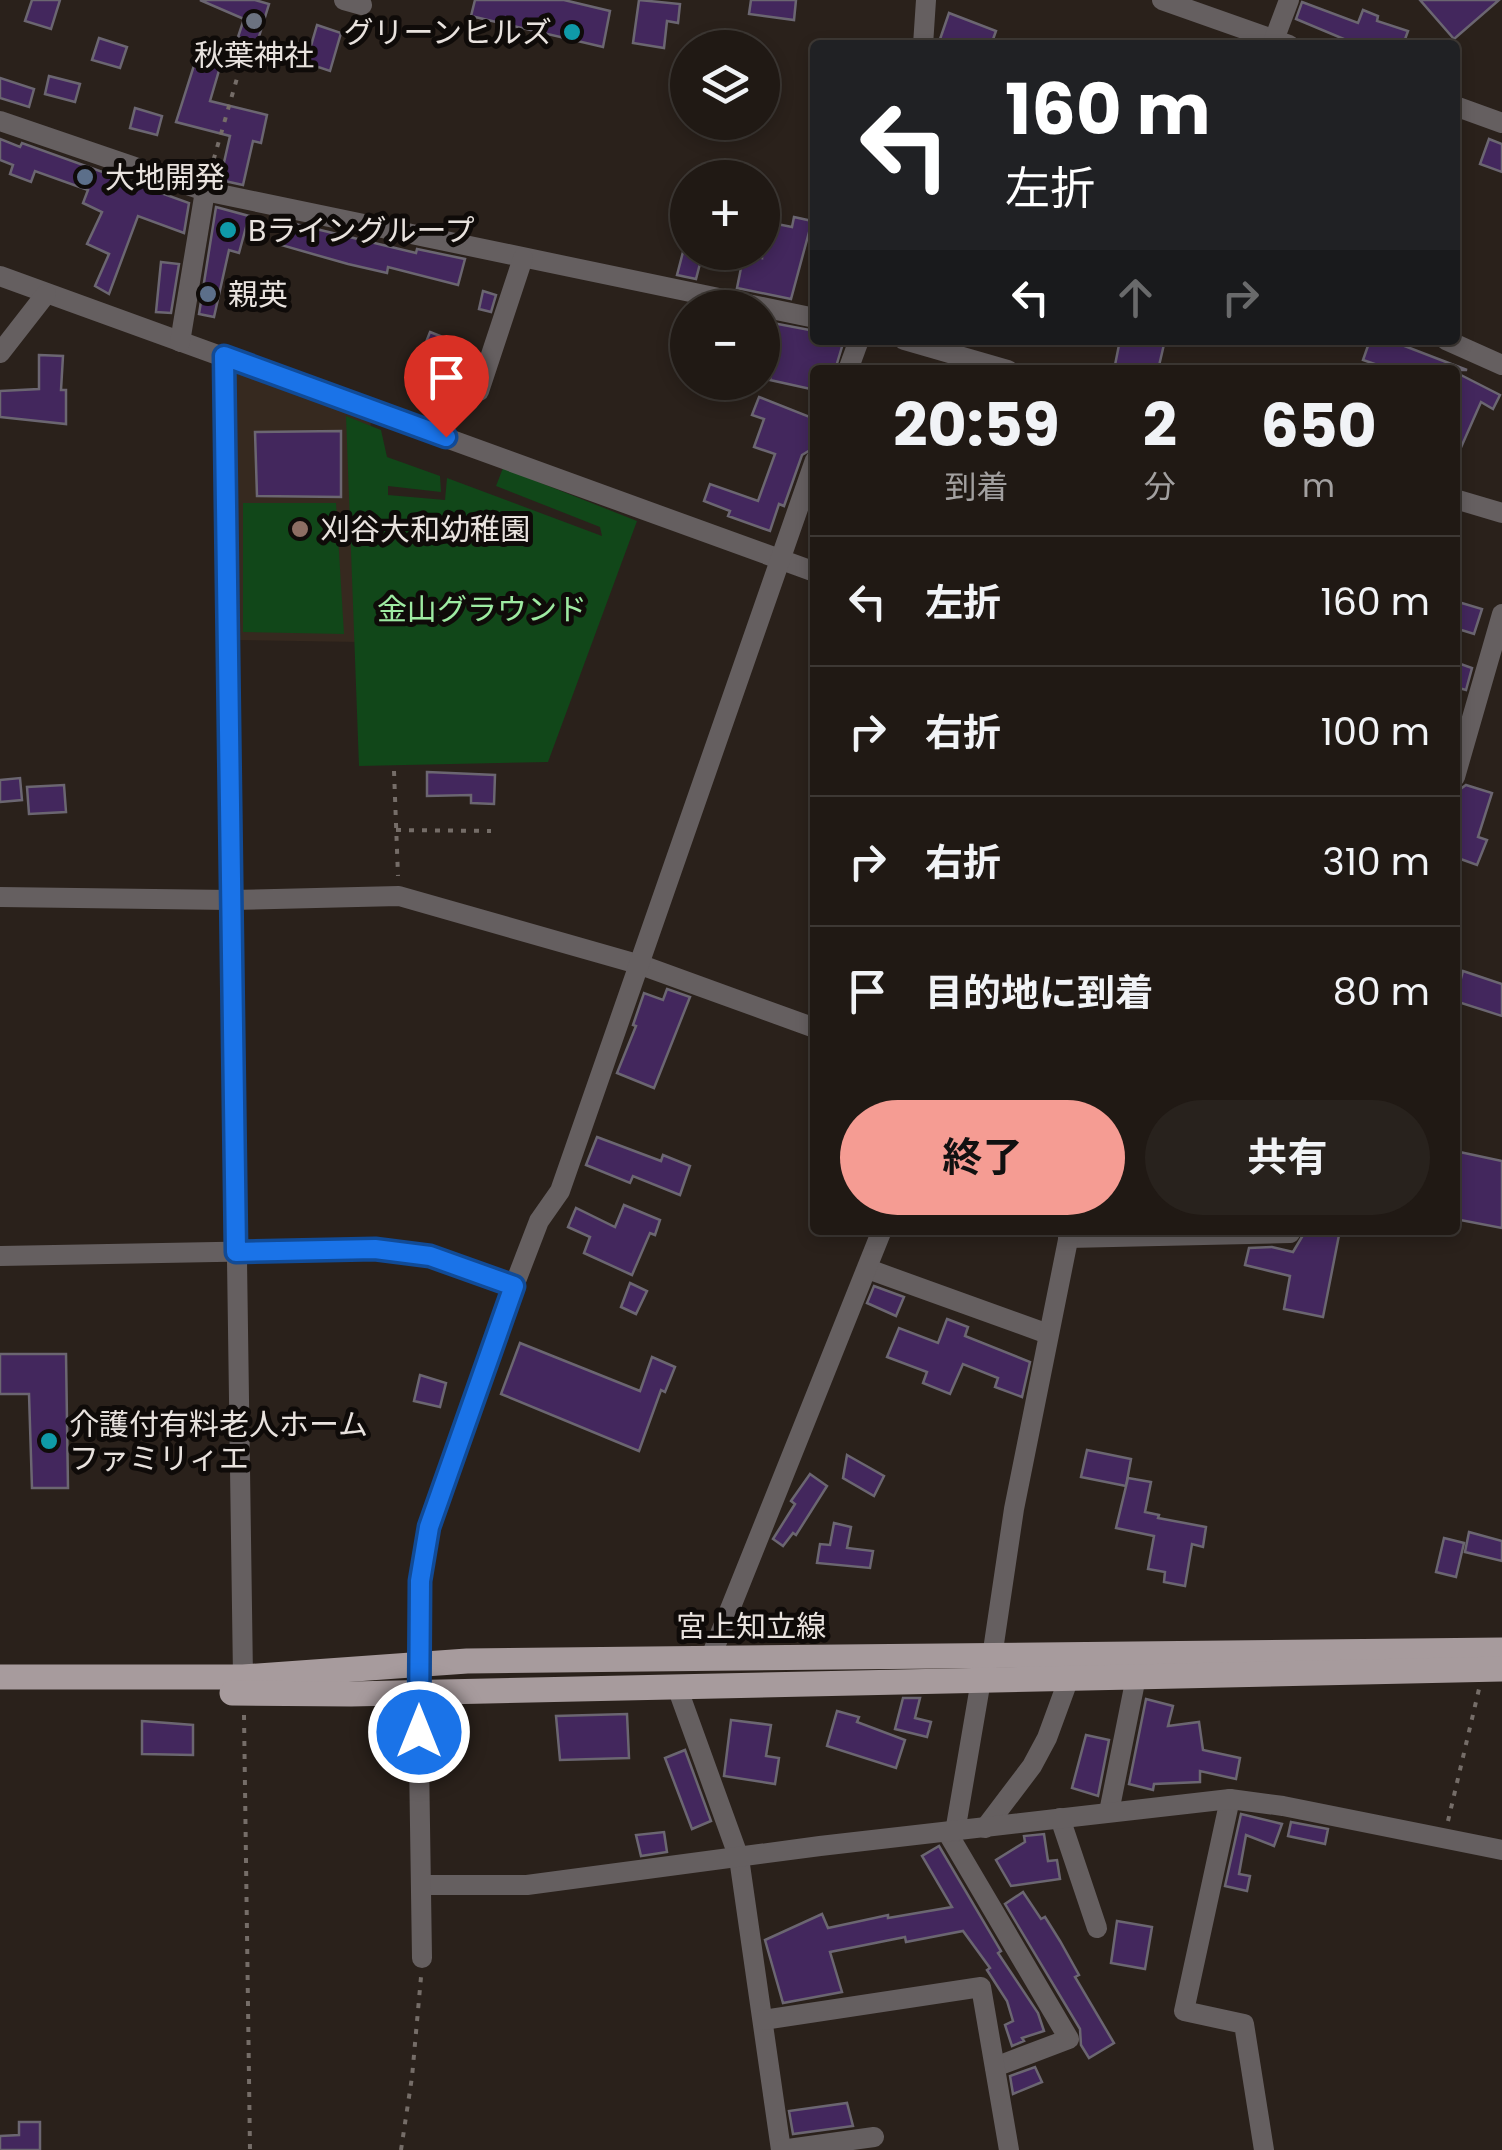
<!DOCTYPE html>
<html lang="ja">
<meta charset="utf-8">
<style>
:root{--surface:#201914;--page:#28221d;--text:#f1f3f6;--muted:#a2a0a0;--line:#3d3834;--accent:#f59c93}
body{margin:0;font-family:Poppins,"Noto Sans JP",sans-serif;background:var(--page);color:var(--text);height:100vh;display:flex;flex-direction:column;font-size:38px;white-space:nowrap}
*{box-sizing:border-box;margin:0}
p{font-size:32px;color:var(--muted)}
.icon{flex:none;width:55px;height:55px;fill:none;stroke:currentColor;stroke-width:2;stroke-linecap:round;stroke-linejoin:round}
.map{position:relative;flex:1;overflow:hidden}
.panel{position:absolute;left:810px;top:365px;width:650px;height:870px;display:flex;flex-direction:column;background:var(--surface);border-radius:10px;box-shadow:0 5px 15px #0003,0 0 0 2px var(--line)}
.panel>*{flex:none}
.banner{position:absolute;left:810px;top:40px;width:650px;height:305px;border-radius:10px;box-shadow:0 5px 15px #0003,0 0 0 2px var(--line);background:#202124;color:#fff;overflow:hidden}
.buttons{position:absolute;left:670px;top:30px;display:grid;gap:20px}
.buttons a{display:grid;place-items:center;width:110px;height:110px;border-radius:50%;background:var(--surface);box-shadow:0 5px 15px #0003,0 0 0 2px var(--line);font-size:50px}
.pin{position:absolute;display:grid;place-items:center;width:85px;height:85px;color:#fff;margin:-102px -42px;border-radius:50% 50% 50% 0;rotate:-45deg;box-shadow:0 0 10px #0007}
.pin .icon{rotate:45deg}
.me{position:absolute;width:110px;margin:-55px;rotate:0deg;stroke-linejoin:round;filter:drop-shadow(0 0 8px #0008)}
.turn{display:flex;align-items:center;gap:35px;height:210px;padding:0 30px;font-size:45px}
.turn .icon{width:130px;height:130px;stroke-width:2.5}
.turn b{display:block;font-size:70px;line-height:85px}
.lanes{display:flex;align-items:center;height:95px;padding:0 30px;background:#0003;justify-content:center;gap:50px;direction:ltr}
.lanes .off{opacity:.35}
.eta{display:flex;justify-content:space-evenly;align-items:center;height:170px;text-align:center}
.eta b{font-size:60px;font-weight:700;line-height:70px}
.primary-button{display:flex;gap:20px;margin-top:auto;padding:20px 30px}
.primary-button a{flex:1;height:115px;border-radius:60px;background:var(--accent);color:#111;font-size:40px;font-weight:700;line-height:115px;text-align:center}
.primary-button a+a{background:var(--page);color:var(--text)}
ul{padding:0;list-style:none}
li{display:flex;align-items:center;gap:30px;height:130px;padding:0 30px;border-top:2px solid var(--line)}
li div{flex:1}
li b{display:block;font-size:38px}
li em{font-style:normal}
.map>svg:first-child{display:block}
</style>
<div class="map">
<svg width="1502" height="2150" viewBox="0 0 1502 2150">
<rect width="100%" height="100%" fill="#2a211b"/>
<path fill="#36291f" d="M233,368l138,50 -13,224 -123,-2z"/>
<g fill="#114719">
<path d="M346,416l35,14 6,27 53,19 1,16 -53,-6v9l57,5 2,-22 155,58 -2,-9 -104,-41 7,-18 134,53 -89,241 -189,4z"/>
<path d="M243,503h93l8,131 -101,-2z"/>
</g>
<g fill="#43275d" stroke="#6b6671" stroke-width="2.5">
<path d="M32,0h28l-9,29 -26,-8z"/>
<path d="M200,0h55l14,4 -12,39 -19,-6 6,-18z"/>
<path d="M475,0h89l46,11 -7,36 -132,-31z"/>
<path d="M639,0l41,4 -2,19 -11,-2 -3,27 -31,-5z"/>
<path d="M751,0h45l-2,20 -45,-6z"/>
<path d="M1420,0h79l-45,39z"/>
<path d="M1302,2l56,21 5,-13 15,6 -1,5 31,10 -5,14h-45l-62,-26z"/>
<path d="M949,13l47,18 -5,14h-53z"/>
<path d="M317,25l24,8 -11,38 -24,-8z"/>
<path d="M99,38l28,9 -7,21 -28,-8z"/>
<path d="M196,59l24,8 -10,34 57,14 -6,28 -8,-2 -10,44 -23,-5 10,-44 -54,-14z"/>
<path d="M49,76l31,8 -5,18 -30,-8z"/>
<path d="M0,78l34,11 -5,18 -29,-9z"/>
<path d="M135,108l27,8 -5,19 -27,-7z"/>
<path d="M0,139l20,8 2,-4 167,60 -5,30 -46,-17 -29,78 -14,-8 14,-32 -22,-10 15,-32 -19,-9 5,-13 -53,-19 -4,11 -21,-8 3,-9 -13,-5z"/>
<path d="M1489,139l13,5v28l-22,-8z"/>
<path d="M216,207l33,9 -10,37 -10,-3 -15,67 -15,-3z"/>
<path d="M794,217l18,4 -21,78 -54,-11 7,-35 18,5v-37l30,6z"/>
<path d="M287,222l129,31 1,-4 48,10 -7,26 -70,-18 -1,6 -39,-9 -67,-19z"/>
<path d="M683,252h20l-7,27 -19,-4z"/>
<path d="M161,262l18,2 -8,49 -15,-1z"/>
<path d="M483,291l13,4 -5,17 -12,-3z"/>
<path d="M762,321l53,10v9h29l-9,30h-20v20l-45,-10 8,-34 -16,-4z"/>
<path d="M430,332l43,17 -11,28 -43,-17z"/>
<path d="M1120,340h45l-7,30h-44z"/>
<path d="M1370,340h19l78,30h-75l-29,-10z"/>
<path d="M39,355l24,1 -2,34h5v34l-66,-7v-26l39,-2z"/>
<path d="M1455,372l45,23 -7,14 -12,-7 -26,59z"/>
<path d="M759,397l56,22v28l-13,8 -18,51 -5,-2 -9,27 -42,-15 2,-5 -26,-10 6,-17 48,17 17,-47 -21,-7 10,-28 -12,-4z"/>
<path d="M341,431v66l-84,-1 -2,-64z"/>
<path d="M1455,601l27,8 -8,25 -19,-6z"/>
<path d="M1455,662l17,6 -6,22 -11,-3z"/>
<path d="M427,772l68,3 -1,29 -23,-1v-8l-44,1z"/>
<path d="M20,778l2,22 -22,2v-22z"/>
<path d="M64,785l2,27 -37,2 -2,-27z"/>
<path d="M1466,785l26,8 -14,44 9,3 -10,25 -22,-8v-54l4,-13z"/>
<path d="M1463,971l39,13v32l-47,-15z"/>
<path d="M667,989l23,8 -36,91 -37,-15 19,-47 -3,-1 11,-32 19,7z"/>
<path d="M597,1137l64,24 2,-6 27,11 -10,29 -47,-19 -3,7 -44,-18z"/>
<path d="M1455,1151l47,10v67l-47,-9z"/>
<path d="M624,1205l36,15 -5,15 -5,-2 -18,42 -48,-22 6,-16 -22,-10 8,-19 39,19z"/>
<path d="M1306,1230h34l-17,87 -39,-8 6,-33 -45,-11 4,-17 23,-1 21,5z"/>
<path d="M630,1283l17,8 -11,23 -15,-7z"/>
<path d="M874,1286l30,11 -8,19 -29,-13z"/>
<path d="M947,1319l21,8 -3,9 65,26 -8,35 -27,-10 3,-9 -35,-14 -13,30 -27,-11 4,-11 -40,-15 12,-29 39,15z"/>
<path d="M520,1343l120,48 12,-34 23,10 -10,25 -4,-2 -22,61 -138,-57z"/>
<path d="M0,1354h66l2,134h-36l-3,-94h-29z"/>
<path d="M420,1375l26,8 -6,24 -26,-6z"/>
<path d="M1087,1450l44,9 -5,27 -45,-9z"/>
<path d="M847,1455l37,21 -10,20 -31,-18z"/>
<path d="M810,1474l17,12 -31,49 -3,-2 -10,13 -10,-7 22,-35 -4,-3z"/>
<path d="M1128,1478l23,4 -6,30 14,3 -1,3 48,9 -3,20 -11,-3 -7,42 -21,-4 1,-10 -17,-3 6,-33 -38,-8z"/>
<path d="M834,1523l17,4 -4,21 26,3 -3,17 -53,-5 3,-19 10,1z"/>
<path d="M1469,1532l33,9v20l-37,-9z"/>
<path d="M1444,1538l20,5 -8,34 -20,-5z"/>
<path d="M903,1698h17l-5,20 16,4 -4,15 -32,-8z"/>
<path d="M1146,1699l27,7 -5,20 31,-4 4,28 37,8 -4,21 -36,-8v11l-46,2 -1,6 -24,-6z"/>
<path d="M837,1711l22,6 -2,5 48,18 -9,28 -69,-22z"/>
<path d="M627,1714l2,44 -69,2 -4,-44z"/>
<path d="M731,1720l40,5 -5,31 13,2 -4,26 -51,-8z"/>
<path d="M142,1721l51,4v30l-51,-1z"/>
<path d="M1086,1735l23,5 -11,56 -26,-8z"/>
<path d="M685,1750l26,71 -19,8 -27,-71z"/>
<path d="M1241,1814l41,10 -8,22 -28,-11 -7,39 11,2 -3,15 -22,-5z"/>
<path d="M1291,1822l37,7 -3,15 -37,-8z"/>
<path d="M664,1832l3,20 -26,4 -5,-21z"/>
<path d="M1044,1834l4,27 9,-1 3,19 -49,7 -15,-26 29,-18 -1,-6z"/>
<path d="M939,1846l62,105 -3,2 40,60 6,18 -22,7 2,3 -12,5 -7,-21 8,-4 -6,-20 -20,-31 3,-2 -27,-37 -57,11 -1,-5 -75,15 12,40 -59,11 -18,-63 57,-26 6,14 60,-13v3l64,-11 -30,-51z"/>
<path d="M1023,1892l18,27 4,-2 15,24 19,34 -4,2 39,66 -25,15 -8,-13 -1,-16 -75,-125z"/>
<path d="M1117,1921l35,6 -7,42 -34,-6z"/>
<path d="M1035,2067l7,15 -29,12 -3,-18z"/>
<path d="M847,2103l6,23 -60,8 -4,-23z"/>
<path d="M19,2122h21v28h-40v-14l19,-1z"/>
</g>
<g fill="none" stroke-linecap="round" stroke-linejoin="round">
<g stroke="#756d68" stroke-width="4" stroke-dasharray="5 8" stroke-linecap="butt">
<path d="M210,172l36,-125"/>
<path d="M394,771l4,105"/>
<path d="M396,830l95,1"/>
<path d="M244,1715l6,435"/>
<path d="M1448,1821l31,-132"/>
<path d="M401,2150l11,-73 9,-100"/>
</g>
<g stroke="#655f60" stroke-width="20">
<path d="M344,0l18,5"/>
<path d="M1162,0l127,45"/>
<path d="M1274,40l15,-40"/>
<path d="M923,45l3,-45"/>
<path d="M1455,106l47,17"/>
<path d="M0,121l205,70 610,127"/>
<path d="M0,276l815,296"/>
<path d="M904,340l104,30"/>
<path d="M1446,340l56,25"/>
<path d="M180,342l25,-151"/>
<path d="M0,353l46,-59"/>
<path d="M224,356l19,1321"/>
<path d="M848,370l11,-30"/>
<path d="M479,391l44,-133"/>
<path d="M1455,499l47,14"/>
<path d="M1455,777l47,-163"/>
<path d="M0,897l231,3 168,-4 242,69 174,63"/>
<path d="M1068,1238l222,-5 2,-3"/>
<path d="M0,1256l375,-7 55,8 84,29"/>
<path d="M868,1269l180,65"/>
<path d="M992,1657l22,-148 56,-279"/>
<path d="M710,1659l172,-429"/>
<path d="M677,1687l62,171 42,292"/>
<path d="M1230,1799l-46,212 60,13 20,126"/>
<path d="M1109,1812l27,-135"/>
<path d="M1060,1818l37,110"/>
<path d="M985,1828l47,-62 15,-28 22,-60"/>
<path d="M947,1832l122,207 -74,28"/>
<path d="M955,1832l26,-152"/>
<path d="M422,1885h105l293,-39 410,-47 53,7 219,44"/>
<path d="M422,1958l-4,-266 2,-111 4,-30 9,-41 81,-224 25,-65 21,-30 255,-731"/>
<path d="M763,2020l218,-33 28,163"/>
<path d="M781,2150l93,-13"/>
</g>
<g stroke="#a79b9d" stroke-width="25">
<path d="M0,1677h243l224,-16 1035,-11"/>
<path d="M232,1693l119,1 1151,-25"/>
</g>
</g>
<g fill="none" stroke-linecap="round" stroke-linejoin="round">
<g stroke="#114b97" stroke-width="25">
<path id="route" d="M419,1732l1,-151 9,-54 85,-241 -84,-30 -55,-7 -139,3 -12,-896 222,81"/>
</g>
<use href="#route" stroke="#1a73e8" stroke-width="18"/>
</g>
<circle fill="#6b7280" stroke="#0f0b09" stroke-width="4" cx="254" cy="21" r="10"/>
<g fill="#0f9aa8" stroke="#0f0b09" stroke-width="4">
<circle cx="572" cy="32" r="10"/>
<circle cx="228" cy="230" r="10"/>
<circle cx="49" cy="1441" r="10"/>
</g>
<g fill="#5c6f8a" stroke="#0f0b09" stroke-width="4">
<circle cx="85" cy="177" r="10"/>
<circle cx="208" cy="294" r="10"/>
</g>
<circle fill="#8d6e63" stroke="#0f0b09" stroke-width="4" cx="300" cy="529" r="10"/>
<g text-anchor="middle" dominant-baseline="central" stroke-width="10" stroke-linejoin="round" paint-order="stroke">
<g font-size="30" fill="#e8e2de" stroke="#0f0b09" text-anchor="start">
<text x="552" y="32" text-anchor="end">グリーンヒルズ</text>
<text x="254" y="55" text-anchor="middle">秋葉神社</text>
<text x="105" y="177">大地開発</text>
<text x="248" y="230">Bライングループ</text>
<text x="228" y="294">親英</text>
<text x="320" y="529">刈谷大和幼稚園</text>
<text x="69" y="1424">介護付有料老人ホーム<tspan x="69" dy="34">ファミリィエ</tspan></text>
</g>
<g font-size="30" fill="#9eeba2" stroke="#0f0b09">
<text x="482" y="609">金山グラウンド</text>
</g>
<g font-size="30" fill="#e8e2de" stroke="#0f0b09">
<text x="751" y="1626">宮上知立線</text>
</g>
</g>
</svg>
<div class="buttons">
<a><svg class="icon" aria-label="layers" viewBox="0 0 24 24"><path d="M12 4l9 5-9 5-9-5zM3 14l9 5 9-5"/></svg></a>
<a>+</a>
<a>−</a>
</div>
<div class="pin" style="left:446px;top:437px;background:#d93025"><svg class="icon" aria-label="arrive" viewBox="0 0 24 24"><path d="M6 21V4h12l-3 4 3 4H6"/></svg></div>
<svg class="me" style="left:419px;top:1732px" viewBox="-20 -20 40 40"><circle r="17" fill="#1a73e8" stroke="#fff" stroke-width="3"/><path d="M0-11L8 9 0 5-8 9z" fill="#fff"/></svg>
<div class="banner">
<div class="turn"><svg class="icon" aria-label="left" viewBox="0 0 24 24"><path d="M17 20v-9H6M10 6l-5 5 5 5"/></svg><div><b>160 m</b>左折</div></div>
<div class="lanes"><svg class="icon" aria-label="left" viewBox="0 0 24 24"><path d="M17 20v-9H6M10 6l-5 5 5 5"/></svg><svg class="icon off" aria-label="ahead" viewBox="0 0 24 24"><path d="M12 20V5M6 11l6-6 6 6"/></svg><svg class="icon off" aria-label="right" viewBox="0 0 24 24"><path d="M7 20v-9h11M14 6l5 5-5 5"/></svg></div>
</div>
<section class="panel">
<div class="eta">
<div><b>20:59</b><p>到着</p></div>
<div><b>2</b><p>分</p></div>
<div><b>650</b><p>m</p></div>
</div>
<ul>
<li><svg class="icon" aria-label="left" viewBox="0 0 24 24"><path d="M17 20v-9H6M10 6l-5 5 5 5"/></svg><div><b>左折</b></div><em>160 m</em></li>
<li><svg class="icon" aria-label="right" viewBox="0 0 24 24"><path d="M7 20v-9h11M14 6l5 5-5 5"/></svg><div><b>右折</b></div><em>100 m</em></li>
<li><svg class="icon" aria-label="right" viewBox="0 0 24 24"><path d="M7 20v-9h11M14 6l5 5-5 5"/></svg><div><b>右折</b></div><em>310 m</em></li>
<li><svg class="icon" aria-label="arrive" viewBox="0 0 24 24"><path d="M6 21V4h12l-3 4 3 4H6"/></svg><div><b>目的地に到着</b></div><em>80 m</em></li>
</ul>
<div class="primary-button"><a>終了</a><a>共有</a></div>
</section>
</div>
